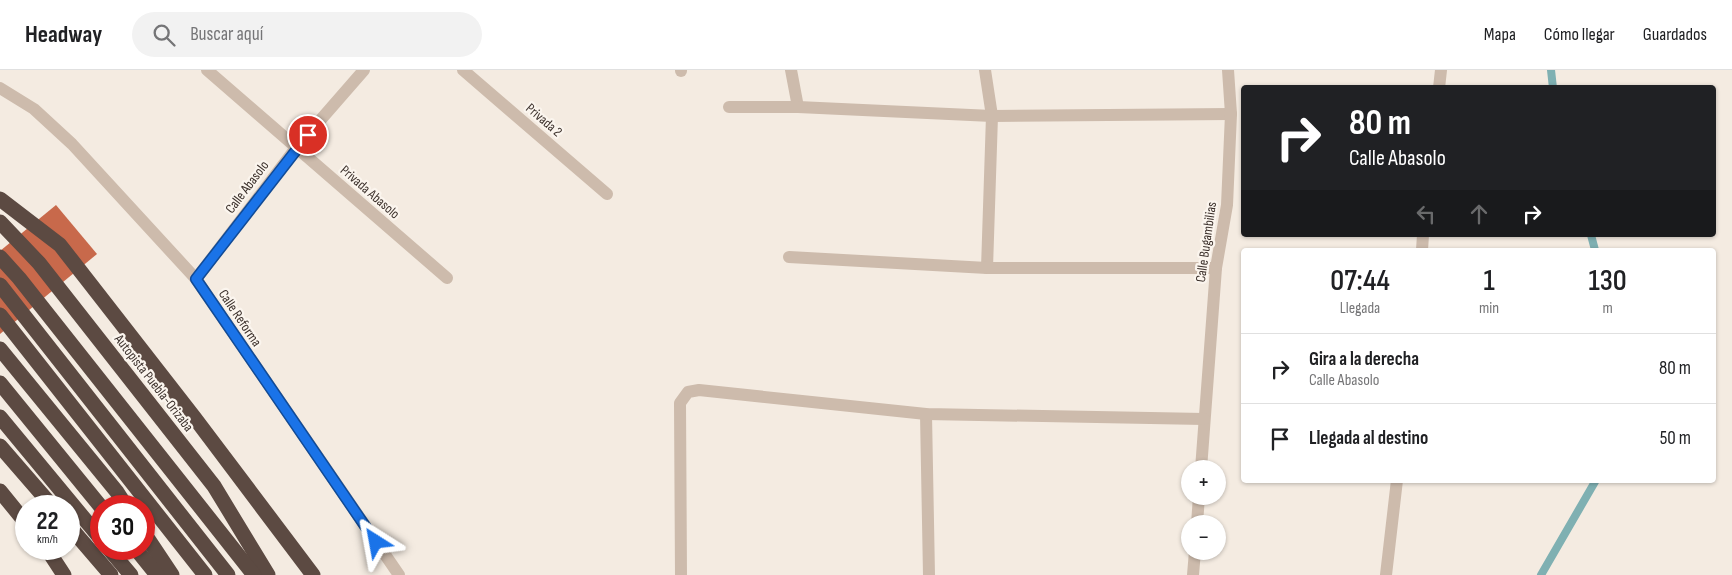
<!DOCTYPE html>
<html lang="es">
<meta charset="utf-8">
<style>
:root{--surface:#fff;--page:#f2f2f2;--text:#202124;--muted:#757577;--line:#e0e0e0}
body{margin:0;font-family:"Sofia Sans Condensed",sans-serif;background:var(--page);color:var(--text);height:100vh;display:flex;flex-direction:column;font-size:19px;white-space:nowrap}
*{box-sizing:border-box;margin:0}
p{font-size:16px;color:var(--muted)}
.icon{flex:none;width:28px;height:28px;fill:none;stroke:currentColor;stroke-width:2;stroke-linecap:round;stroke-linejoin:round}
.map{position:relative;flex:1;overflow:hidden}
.sheet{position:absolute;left:1241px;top:178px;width:475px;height:235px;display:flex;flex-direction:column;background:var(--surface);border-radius:5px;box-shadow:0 1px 4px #0004}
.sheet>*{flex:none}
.top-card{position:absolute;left:1241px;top:15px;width:475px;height:152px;border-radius:5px;box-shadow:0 1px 4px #0004;background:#202124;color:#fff;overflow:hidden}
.tools{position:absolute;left:1181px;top:390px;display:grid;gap:10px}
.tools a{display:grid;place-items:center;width:45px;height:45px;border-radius:50%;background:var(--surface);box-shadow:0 1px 4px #0004;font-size:25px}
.speed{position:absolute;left:15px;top:425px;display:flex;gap:10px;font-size:25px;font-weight:700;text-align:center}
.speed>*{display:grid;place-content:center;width:65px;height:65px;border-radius:50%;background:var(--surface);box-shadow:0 1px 4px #0004;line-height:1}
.speed small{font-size:12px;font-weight:400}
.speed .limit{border:8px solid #d22;background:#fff;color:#111}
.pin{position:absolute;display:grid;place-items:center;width:42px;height:42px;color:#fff;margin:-21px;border:2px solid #fff;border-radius:50%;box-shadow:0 1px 5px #0007}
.me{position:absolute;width:55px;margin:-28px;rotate:326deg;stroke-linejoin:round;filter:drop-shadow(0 0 4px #0008)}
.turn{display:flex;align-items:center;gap:18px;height:105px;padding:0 25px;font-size:22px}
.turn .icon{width:65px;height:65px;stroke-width:2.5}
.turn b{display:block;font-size:35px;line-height:42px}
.lanes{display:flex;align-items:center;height:48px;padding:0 25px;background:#0003;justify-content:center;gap:25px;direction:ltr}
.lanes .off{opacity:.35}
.eta{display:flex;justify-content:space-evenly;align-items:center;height:85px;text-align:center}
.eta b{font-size:30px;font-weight:600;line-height:35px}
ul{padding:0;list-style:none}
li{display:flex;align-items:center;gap:15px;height:70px;padding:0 25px;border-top:1px solid var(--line)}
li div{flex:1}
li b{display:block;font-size:19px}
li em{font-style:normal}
header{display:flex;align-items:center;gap:30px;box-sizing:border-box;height:70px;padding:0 25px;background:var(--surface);border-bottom:1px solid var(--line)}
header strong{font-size:24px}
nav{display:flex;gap:28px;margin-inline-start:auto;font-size:18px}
.search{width:350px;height:45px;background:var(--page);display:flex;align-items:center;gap:12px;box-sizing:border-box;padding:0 18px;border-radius:28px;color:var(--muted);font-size:19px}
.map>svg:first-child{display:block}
</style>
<header>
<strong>Headway</strong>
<div class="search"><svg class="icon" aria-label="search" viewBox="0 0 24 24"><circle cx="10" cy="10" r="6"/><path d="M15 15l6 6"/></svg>Buscar aquí</div>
<nav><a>Mapa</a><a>Cómo llegar</a><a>Guardados</a></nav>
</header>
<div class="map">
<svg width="1732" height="505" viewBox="0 0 1732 505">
<rect width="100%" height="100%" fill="#f4ebe1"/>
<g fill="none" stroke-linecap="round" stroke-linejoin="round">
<g stroke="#7fb0b2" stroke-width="8">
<path d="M1551,0l2,18"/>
<path d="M1591,165l4,15"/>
<path d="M1541,505l55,-95"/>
</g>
</g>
<path fill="#c8694b" d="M56,135l41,49 -97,80v-83z"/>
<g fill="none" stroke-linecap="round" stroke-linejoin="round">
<g stroke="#cdbbac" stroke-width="12">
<path d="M207,0l240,208"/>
<path d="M463,0l144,124"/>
<path d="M681,0v1"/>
<path d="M791,0l7,37"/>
<path d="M985,0l7,46 -5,152"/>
<path d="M0,18l34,21 38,35 124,135 203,296"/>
<path d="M1439,18l2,-18"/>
<path d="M729,37h69l194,9 239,-2"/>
<path d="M1422,180l1,-15"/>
<path d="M789,187l198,11h229"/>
<path d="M196,209l100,-131 68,-78"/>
<path d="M926,344l3,161"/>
<path d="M1201,399l15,-201 11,-63 4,-91 -3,-44"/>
<path d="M1197,454l2,-28"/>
<path d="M681,505l-1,-172 8,-11 11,-2 227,24 278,5"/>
<path d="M1193,505l2,-24"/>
<path d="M1386,505l11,-95"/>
</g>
<g stroke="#5c4a42" stroke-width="15">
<path d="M0,129l60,46 134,172 119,158"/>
<path d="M0,152l39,41 175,223 54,89"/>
<path d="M0,187l19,21 235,297"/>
<path d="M0,215l228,290"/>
<path d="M0,245l205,260"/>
<path d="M0,279l117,143 9,14"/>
<path d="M0,313l101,124"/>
<path d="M0,347l101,122"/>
<path d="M0,376l52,60"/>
<path d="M0,421l26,32"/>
<path d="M69,456l42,49"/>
<path d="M144,463l28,42"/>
<path d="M47,479l17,26"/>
<path d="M109,479l22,26"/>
<path d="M136,479l21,26"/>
</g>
</g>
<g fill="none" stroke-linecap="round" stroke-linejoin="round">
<g stroke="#114b97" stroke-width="12">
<path id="route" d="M308,65l-112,144 180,263"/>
</g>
<use href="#route" stroke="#1a73e8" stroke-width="9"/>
</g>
<g text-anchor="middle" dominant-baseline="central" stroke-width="4.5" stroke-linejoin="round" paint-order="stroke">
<g font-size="14" fill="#3b302b" stroke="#fbf5ee">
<text transform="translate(544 50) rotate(41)">Privada 2</text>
<text transform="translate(247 117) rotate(-53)">Calle Abasolo</text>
<text transform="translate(370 122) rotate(41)">Privada Abasolo</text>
<text transform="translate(1206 172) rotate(-82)">Calle Bugambilias</text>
<text transform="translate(240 248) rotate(56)">Calle Reforma</text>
<text transform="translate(154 313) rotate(52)">Autopista Puebla-Orizaba</text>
</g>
</g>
</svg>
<div class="tools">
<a>+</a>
<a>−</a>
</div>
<div class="speed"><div>22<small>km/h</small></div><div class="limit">30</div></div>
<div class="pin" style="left:308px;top:65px;background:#d93025"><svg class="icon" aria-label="arrive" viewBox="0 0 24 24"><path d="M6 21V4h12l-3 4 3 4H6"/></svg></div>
<svg class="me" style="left:376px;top:472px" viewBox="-20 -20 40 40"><path d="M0-17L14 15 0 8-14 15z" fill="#1a73e8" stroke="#fff" stroke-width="4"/></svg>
<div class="top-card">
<div class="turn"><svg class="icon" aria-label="right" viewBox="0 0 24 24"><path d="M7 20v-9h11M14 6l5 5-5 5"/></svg><div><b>80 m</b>Calle Abasolo</div></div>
<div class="lanes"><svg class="icon off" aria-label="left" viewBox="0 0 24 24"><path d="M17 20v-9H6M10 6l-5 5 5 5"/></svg><svg class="icon off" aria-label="ahead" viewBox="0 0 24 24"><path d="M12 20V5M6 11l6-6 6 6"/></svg><svg class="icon" aria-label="right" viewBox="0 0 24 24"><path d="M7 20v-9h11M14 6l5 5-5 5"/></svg></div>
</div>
<section class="sheet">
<div class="eta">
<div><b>07:44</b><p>Llegada</p></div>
<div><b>1</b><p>min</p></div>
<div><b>130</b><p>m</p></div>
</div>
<ul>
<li><svg class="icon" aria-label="right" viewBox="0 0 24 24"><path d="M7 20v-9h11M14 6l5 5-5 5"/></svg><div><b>Gira a la derecha</b><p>Calle Abasolo</p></div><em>80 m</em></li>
<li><svg class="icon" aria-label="arrive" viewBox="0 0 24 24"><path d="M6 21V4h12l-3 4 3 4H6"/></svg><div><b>Llegada al destino</b></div><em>50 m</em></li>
</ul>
</section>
</div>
